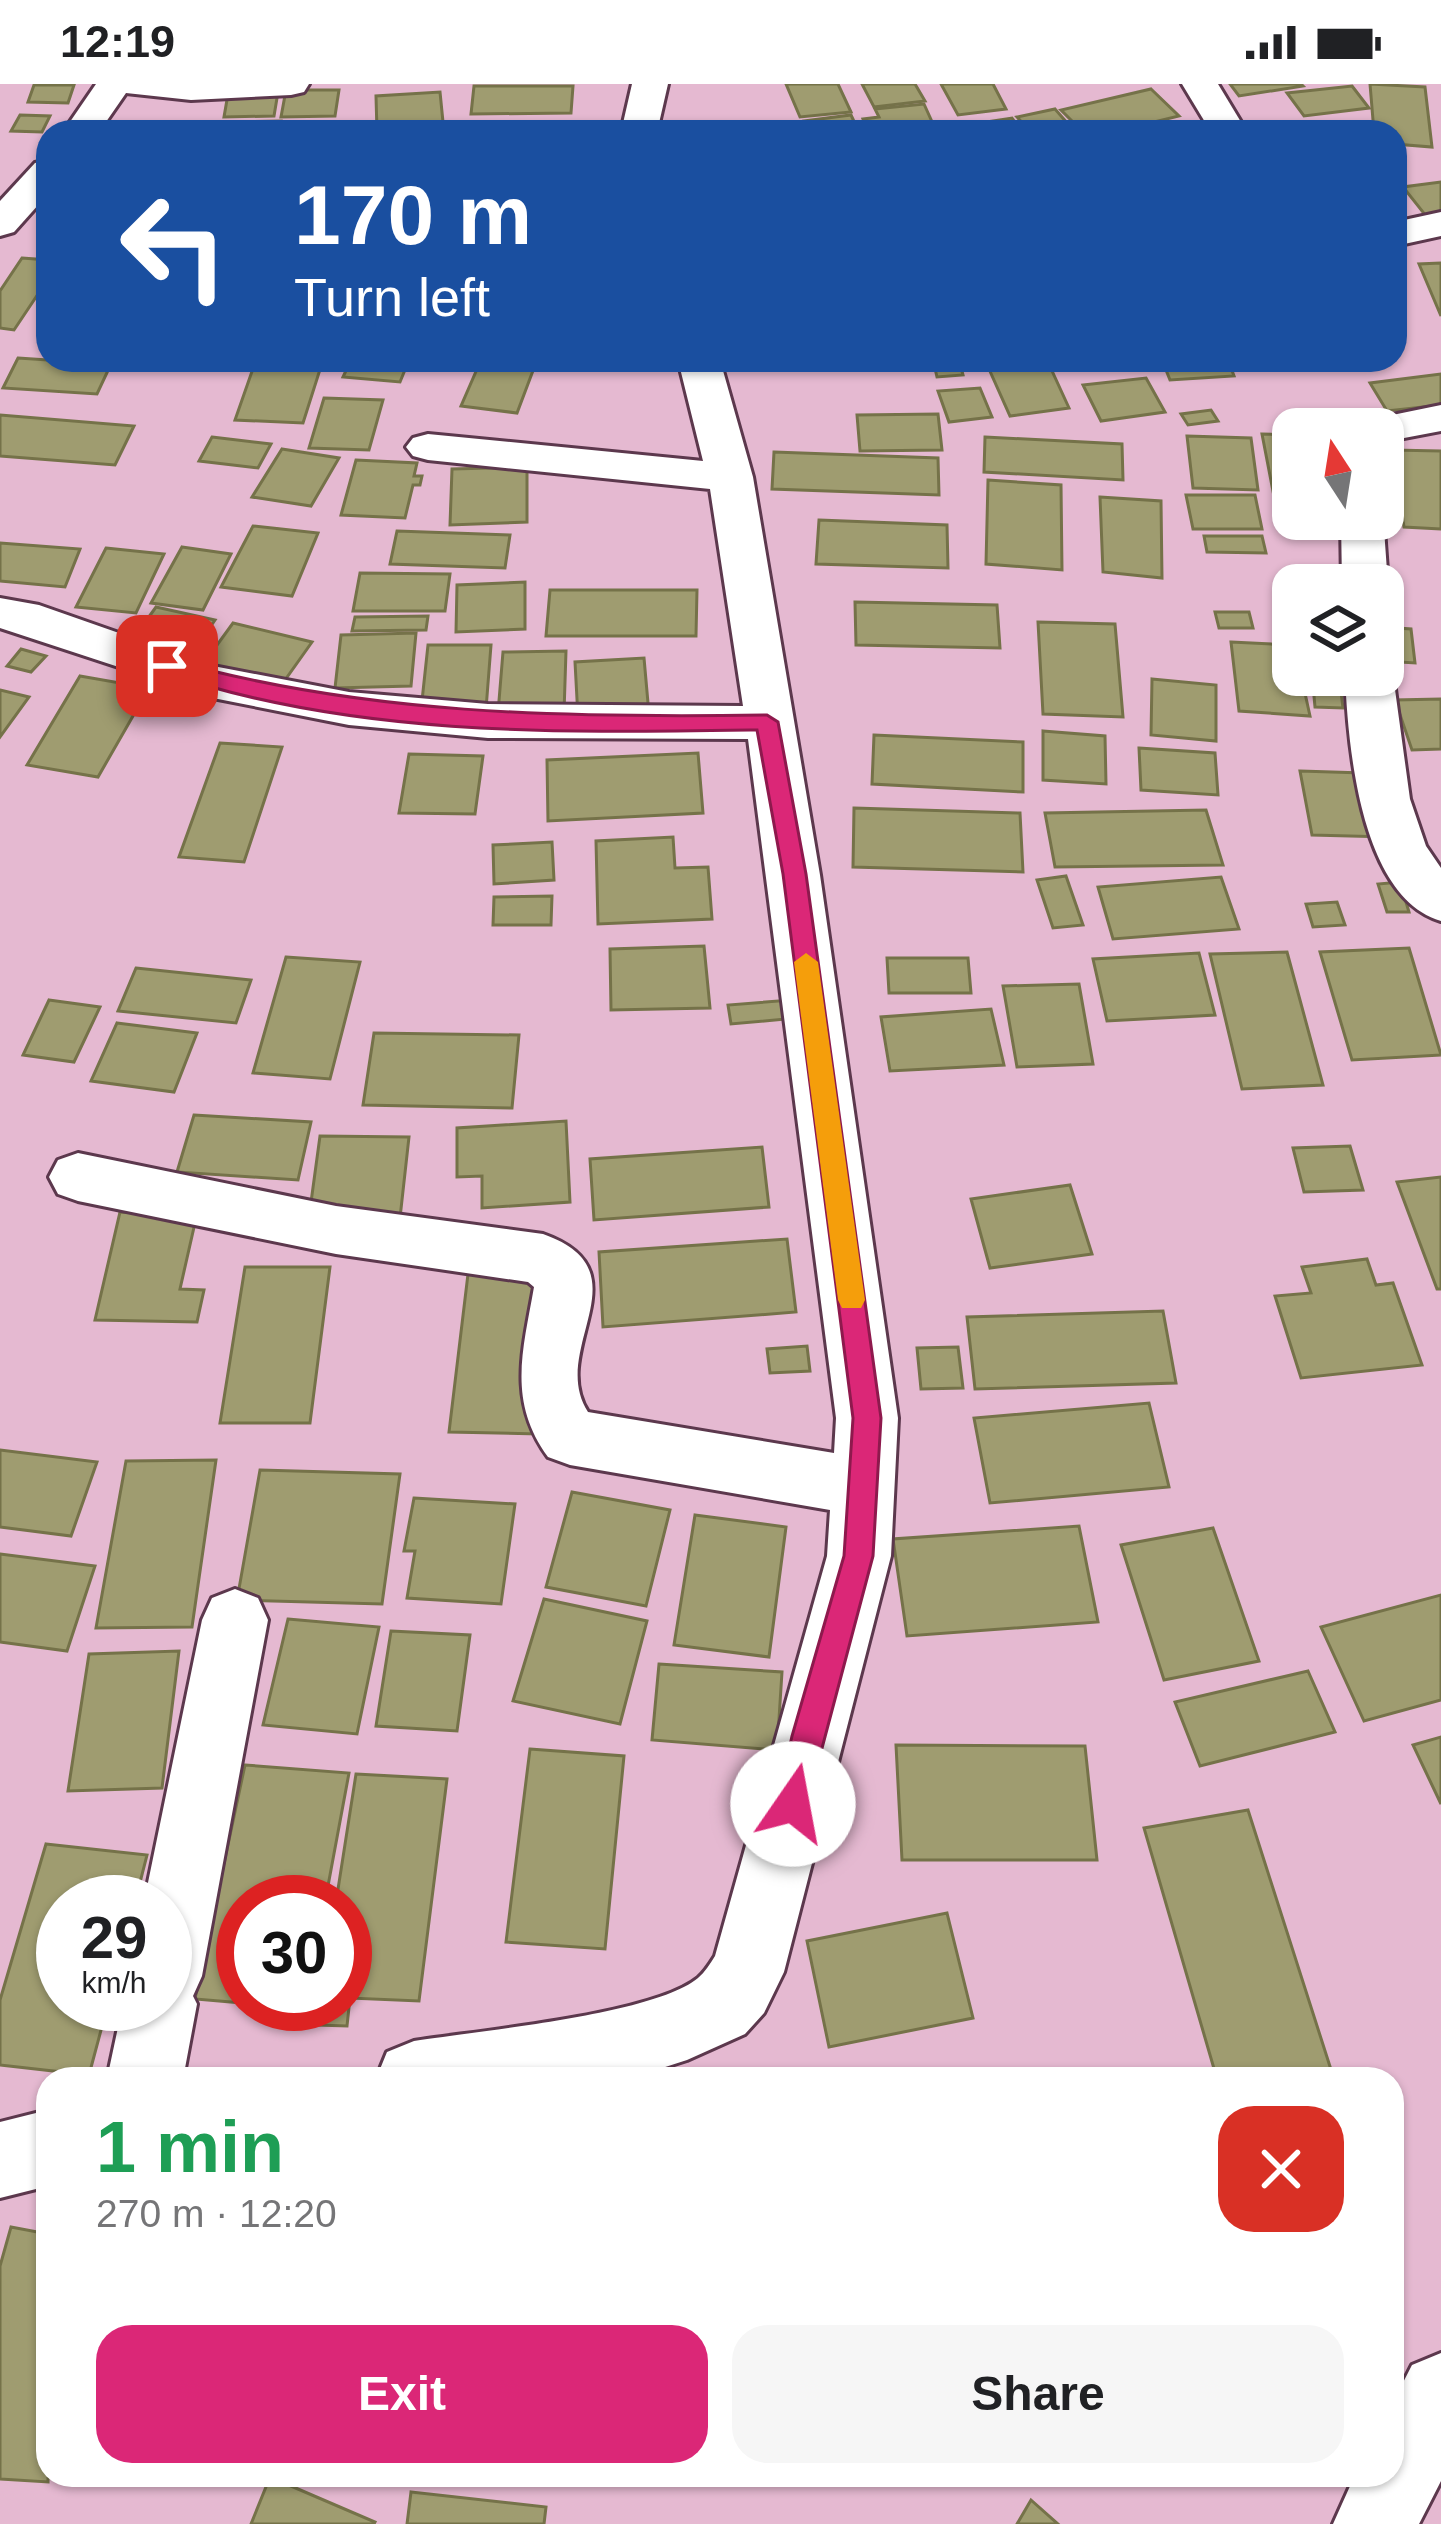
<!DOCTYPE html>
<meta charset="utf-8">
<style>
:root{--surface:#fff;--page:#f6f6f6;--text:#202124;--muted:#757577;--accent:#db2777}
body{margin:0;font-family:Arial,sans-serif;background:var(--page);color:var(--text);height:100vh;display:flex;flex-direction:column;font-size:45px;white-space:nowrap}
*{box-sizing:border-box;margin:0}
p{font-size:39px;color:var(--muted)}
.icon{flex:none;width:66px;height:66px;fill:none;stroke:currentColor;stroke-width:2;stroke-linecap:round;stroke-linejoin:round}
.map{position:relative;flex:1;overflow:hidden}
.drawer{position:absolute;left:36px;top:1983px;width:1368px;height:420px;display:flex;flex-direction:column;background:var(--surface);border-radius:36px;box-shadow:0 3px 9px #0004}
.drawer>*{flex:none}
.guide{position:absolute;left:36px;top:36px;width:1371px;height:252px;border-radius:36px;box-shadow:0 3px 9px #0004;background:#1a4fa0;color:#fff;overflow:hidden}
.needle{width:78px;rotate:348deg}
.buttons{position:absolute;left:1272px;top:324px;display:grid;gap:24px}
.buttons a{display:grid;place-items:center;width:132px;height:132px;border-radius:24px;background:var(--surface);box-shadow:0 3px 9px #0004;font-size:60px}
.speed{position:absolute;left:36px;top:1791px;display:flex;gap:24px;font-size:60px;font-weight:700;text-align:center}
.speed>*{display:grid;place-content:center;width:156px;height:156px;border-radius:50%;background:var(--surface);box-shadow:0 3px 9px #0004;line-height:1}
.speed small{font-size:30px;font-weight:400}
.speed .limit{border:18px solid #d22;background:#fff;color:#111}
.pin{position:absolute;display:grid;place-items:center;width:102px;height:102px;color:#fff;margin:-51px;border-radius:24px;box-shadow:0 6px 18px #0006}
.me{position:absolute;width:132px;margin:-66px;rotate:12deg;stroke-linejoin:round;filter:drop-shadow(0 0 9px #0008)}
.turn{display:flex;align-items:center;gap:42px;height:252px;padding:0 60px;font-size:54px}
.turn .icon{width:156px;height:156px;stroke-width:2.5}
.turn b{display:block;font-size:84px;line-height:102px}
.round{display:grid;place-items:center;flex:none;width:126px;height:126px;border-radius:36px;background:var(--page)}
.head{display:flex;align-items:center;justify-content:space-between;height:204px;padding:0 60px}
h1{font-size:72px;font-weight:600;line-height:90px;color:#1e9e55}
.button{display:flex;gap:24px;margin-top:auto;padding:24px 60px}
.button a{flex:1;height:138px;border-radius:36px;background:var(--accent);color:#fff;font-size:48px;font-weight:600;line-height:138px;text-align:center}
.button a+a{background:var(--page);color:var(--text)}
.status{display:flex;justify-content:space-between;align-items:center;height:84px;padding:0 60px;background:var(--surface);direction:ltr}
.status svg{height:33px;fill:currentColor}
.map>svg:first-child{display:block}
</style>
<div class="status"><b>12:19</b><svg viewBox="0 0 49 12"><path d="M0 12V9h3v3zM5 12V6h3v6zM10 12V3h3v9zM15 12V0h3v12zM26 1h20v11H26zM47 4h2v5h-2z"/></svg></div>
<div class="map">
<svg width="1441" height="2440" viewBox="0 0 1441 2440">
<rect width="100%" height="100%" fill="#e5b9d1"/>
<g fill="#9f9c70" stroke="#757249" stroke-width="3">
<path d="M786,0h52l13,28 -51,5z"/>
<path d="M862,0h53l10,17 -51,6z"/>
<path d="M941,0h52l13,25 -48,6z"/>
<path d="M1230,0h71l2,2 -64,10z"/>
<path d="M1370,0l55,3 7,60 -37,-3v-12h-21z"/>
<path d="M34,1h40l-6,18 -40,-1z"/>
<path d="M474,2h99l-2,27 -100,1z"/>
<path d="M1352,2l17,22 -65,8 -17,-23z"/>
<path d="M1151,5l28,27 -66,16h-30l-22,-22z"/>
<path d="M286,6h53l-4,26 -54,1z"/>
<path d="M278,8l-4,24 -50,1 4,-23z"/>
<path d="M440,8l4,40h-67l-1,-36z"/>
<path d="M924,20l9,20 -65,7 -5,-12 16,-2 -4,-8z"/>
<path d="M1055,25l20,23h-44l-14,-15z"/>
<path d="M20,31l30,1 -8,16 -31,-1z"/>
<path d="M851,31l8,17h-50l-5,-11z"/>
<path d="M1012,34l10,14h-65l-3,-5z"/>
<path d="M281,37l-2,11h-62l2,-10z"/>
<path d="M491,38h106v10h-107z"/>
<path d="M1441,98v32l-15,2 -23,-29z"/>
<path d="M22,174l26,2v19l-34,51 -14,-2v-37z"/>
<path d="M1441,179v53l-22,-52z"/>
<path d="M18,274l30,2 63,4 -14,30 -94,-6z"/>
<path d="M256,276h67l-20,63 -68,-3z"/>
<path d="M351,276h58l-9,22 -57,-5z"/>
<path d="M481,276h56l-20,53 -56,-7z"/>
<path d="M933,276h26l4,15 -26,2z"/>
<path d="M985,276h62l22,48 -59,8z"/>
<path d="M1162,276h66l6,16 -64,4z"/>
<path d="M1441,290v31l-54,6 -17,-28z"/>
<path d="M1146,294l19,34 -64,9 -18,-36z"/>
<path d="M980,304l12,29 -43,5 -11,-31z"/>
<path d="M324,314l59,2 -14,50 -60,-2z"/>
<path d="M1211,326l7,11 -30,4 -7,-11z"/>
<path d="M938,330l4,36 -82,1 -3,-36z"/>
<path d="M0,331l134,11 -19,39 -115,-9z"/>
<path d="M1262,350l31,1v77h-16z"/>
<path d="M1187,352l64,2 7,52 -65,-2z"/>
<path d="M212,353l59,7 -13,24 -59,-7z"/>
<path d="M985,353l137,7 1,36 -139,-8z"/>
<path d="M282,365l57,9 -28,48 -59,-9z"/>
<path d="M1392,366l49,1v78l-37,-2z"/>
<path d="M774,368l164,6 1,37 -167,-6z"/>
<path d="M356,376l61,3 -3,13h8l-2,9h-7l-8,33 -64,-3z"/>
<path d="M527,383v55l-77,3 2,-56z"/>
<path d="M988,396l73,5 1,85 -76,-6z"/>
<path d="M1186,411h69l7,34h-69z"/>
<path d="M1100,413l61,4 1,77 -59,-6z"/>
<path d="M819,436l128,5 1,43 -132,-4z"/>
<path d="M253,442l65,7 -26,63 -71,-9z"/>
<path d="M397,447l113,4 -5,33 -115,-4z"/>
<path d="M1204,452h58l4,17 -59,-1z"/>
<path d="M0,459l80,6 -15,38 -65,-6z"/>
<path d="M182,463l49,7 -28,56 -52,-7z"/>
<path d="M106,464l58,6 -28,59 -60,-6z"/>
<path d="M360,489l90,1 -5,37h-92z"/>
<path d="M525,498v47l-69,3 1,-47z"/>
<path d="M550,506h147l-1,46h-150z"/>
<path d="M855,518l142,3 3,43 -144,-3z"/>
<path d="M156,523l59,13 -31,45 -54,-22z"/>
<path d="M1215,528h34l4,16h-34z"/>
<path d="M428,532l-2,14 -74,1 3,-14z"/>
<path d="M1038,538l77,2 8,93 -80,-3z"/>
<path d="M233,539l79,19 -32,45 -79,-20z"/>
<path d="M1383,543l28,2 4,34 -31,-2z"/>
<path d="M416,549l-5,53 -76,2 6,-53z"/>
<path d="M1231,558l62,3v30h8l9,41 -71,-5z"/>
<path d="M428,561h63l-5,64 -65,1z"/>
<path d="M21,565l25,7 -15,16 -24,-6z"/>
<path d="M566,567l-2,62h-66l5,-61z"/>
<path d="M644,574l5,56 -71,4 -3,-56z"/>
<path d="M1312,591h27l4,33 -28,-1z"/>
<path d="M80,592l69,12 -51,89 -71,-12z"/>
<path d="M1152,595l64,6v56l-65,-6z"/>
<path d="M0,606l29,7 -29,40z"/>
<path d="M1441,615v50l-29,1 -17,-50z"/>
<path d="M1043,647l62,5 1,48 -63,-4z"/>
<path d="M874,651l149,7v50l-151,-8z"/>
<path d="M220,659l62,4 -38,115 -65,-5z"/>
<path d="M1139,664l76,5 3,42 -77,-5z"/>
<path d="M698,669l5,60 -155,8 -1,-61z"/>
<path d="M409,670l74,2 -8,58 -76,-1z"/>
<path d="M1300,687l63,2 24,64 -75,-2z"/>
<path d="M854,724l166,5 3,59 -170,-5z"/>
<path d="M1206,726l17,55 -168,2 -10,-54z"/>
<path d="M673,753l2,31 33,-1 4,52 -114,5 -2,-83z"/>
<path d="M552,758l2,38 -60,4 -1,-39z"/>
<path d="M1066,792l17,49 -30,3 -16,-48z"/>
<path d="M1221,793l18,52 -126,10 -15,-52z"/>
<path d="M1400,798l9,30h-22l-9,-28z"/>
<path d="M552,812l-1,29h-58l1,-28z"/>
<path d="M1337,818l8,23 -32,2 -7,-23z"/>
<path d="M704,862l6,62 -99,2 -1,-61z"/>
<path d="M1409,864l32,107 -89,5 -32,-108z"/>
<path d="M1287,868l36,133 -81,4 -32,-135z"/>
<path d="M1199,869l16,62 -108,6 -14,-62z"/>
<path d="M286,873l74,5 -30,117 -77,-6z"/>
<path d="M887,874h81l3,35h-82z"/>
<path d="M136,884l115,12 -15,43 -118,-12z"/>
<path d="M1079,900l14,80 -76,3 -14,-81z"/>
<path d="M804,915l3,18 -76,7 -3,-19z"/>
<path d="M49,916l51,7 -26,55 -51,-7z"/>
<path d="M991,925l13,56 -114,6 -9,-54z"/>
<path d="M117,939l80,10 -23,59 -83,-11z"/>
<path d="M374,949l145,2 -7,73 -149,-3z"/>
<path d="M194,1031l117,7 -13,58 -121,-8z"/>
<path d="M566,1037l4,81 -88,6v-32l-25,1v-49z"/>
<path d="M320,1052l89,1 -9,81 -91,-1z"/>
<path d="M1350,1062l13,44 -59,2 -11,-44z"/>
<path d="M762,1063l7,60 -175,13 -4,-61z"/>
<path d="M1441,1093v112h-4l-40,-107z"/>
<path d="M1070,1101l22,69 -102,14 -19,-69z"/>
<path d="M120,1128l77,2 -17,75 24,1 -7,32 -102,-2z"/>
<path d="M787,1155l9,73 -193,15 -4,-75z"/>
<path d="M1367,1175l9,26 17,-2 29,82 -121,13 -26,-82 36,-3 -9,-26z"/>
<path d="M245,1183h85l-20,156h-90z"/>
<path d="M468,1190l86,3 -15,157 -90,-2z"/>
<path d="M1163,1227l13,72 -201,6 -8,-72z"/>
<path d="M807,1262l3,25 -40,2 -3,-24z"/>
<path d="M958,1263l5,41 -42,1 -4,-41z"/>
<path d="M1149,1319l20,84 -179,16 -16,-85z"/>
<path d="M0,1366l97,12 -26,74 -71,-9z"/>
<path d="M216,1376l-24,167 -96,1 30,-167z"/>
<path d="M260,1386l140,4 -18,130 -145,-4z"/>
<path d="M572,1408l98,18 -24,96 -100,-19z"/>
<path d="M414,1414l101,6 -14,100 -94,-6 8,-47h-11z"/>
<path d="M695,1431l91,12 -17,130 -95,-12z"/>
<path d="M1079,1442l19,96 -191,14 -14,-97z"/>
<path d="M1213,1444l46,133 -95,19 -43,-135z"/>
<path d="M0,1470l95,12 -28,85 -67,-9z"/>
<path d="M1441,1511v105l-77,21 -43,-94z"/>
<path d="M544,1515l103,22 -27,103 -107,-23z"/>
<path d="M288,1535l91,8 -22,107 -94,-9z"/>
<path d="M391,1547l79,4 -13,96 -81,-5z"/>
<path d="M179,1567l-17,137 -94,3 21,-137z"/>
<path d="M659,1580l123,8 -5,78 -125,-10z"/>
<path d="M1308,1587l27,61 -135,34 -25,-64z"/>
<path d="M1441,1653v67l-28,-59z"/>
<path d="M896,1661l189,1 12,114h-195z"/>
<path d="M530,1665l94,7 -19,193 -99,-7z"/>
<path d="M245,1681l104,8 -24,129h-82v101l-48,-4z"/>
<path d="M356,1690l91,5 -28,222 -69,-3 -3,28 -30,-1 3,-21h25v-102h-9z"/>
<path d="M1248,1726l86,269h-117l-73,-251z"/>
<path d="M46,1760l101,11 -12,47h-72v102h45l-19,71 -89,-10v-65z"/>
<path d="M947,1829l26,105 -144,29 -22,-106z"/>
<path d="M11,2143l37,7v248l-48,-3v-213z"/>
<path d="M270,2393l105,45 -1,2h-123z"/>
<path d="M411,2408l135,15 -2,17h-137z"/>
<path d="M1031,2416l27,24h-41z"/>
</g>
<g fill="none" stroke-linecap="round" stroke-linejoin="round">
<g stroke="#5c384d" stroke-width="6">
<g id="minor">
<path d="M96,0h213l-5,8 -13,3 -100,5 -65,-7 -27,39h-36z"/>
<path d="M632,0h36l-11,48h-36z"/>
<path d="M1182,0h36l29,48h-36z"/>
<path d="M48,76v34l-34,38 -14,4v-35l35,-38z"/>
<path d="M1441,128v24l-46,10v-24z"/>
<path d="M678,276h42l33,117 67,398 78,543 -7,138 -107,416 -20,41 -19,21 -58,26 -59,19h-252l11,-27 27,-11c63,-10 239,-26 284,-63 7,-6 12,-14 17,-22l112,-400 3,-46 -260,-45 -22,-8c-41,-56 -25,-107 -14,-170l-6,-5 -192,-28 -258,-53 -20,-7 -9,-17 9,-17 20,-7 258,53 207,28c105,37 4,115 45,178l246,41 2,-35 -88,-679 -260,-1 -139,-13 -136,-27 -213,-70v-30l39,7 174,61 136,26 139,12 255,2 -33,-217 -282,-29 -15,-4 -7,-9 7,-9 15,-4 275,27z"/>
<path d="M1441,321v26l-58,11v-13h-21l6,-9z"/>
<path d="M1383,431l5,70 -5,8v-8h-41l-1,-66z"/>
<path d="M1383,579l10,12 17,124 16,47 15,22v53c-81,-24 -93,-176 -96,-246h38z"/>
<path d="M235,1505l23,9 10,22 -66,356 -9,20 4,8 -14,75h-76l16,-75h42v-102h-21l58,-282 10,-22z"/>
<path d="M48,2026v76l-48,12v-76z"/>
<path d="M1441,2269v128l-22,43h-86l22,-49h37v-71l20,-39z"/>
</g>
</g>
<use href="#minor" fill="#fff" fill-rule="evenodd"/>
</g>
<path fill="#db2777" stroke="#8e194d" stroke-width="3" d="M167,575c196,56 397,59 600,56l11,7 28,152 75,544 -8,138 -69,260 -11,4 -11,-4 -5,-12 15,-68 52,-180 9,-138 -70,-544 -26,-144c-198,3 -408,7 -597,-59l-3,-5z"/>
<path fill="#f59e0b" d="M806,869l12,9 47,338 -4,8h-19l-4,-8 -44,-338z"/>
</svg>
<div class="buttons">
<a><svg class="needle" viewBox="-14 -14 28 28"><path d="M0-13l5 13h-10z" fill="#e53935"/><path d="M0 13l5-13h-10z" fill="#757577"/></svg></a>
<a><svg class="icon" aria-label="layers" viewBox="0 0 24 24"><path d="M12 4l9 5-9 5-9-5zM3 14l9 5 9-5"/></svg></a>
</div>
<div class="speed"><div>29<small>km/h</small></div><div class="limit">30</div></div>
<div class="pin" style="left:167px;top:582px;background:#d93025"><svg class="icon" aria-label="arrive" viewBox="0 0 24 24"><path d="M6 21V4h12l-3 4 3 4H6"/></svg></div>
<svg class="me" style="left:793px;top:1720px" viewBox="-20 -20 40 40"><circle r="19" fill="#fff"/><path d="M0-13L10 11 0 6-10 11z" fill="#db2777"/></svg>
<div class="guide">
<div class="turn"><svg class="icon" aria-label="left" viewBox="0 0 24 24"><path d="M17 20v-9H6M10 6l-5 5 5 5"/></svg><div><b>170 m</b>Turn left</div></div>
</div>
<section class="drawer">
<div class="head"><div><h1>1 min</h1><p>270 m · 12:20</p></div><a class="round" style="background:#d93025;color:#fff"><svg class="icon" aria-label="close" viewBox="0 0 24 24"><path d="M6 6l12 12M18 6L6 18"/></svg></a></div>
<div class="button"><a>Exit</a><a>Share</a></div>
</section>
</div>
